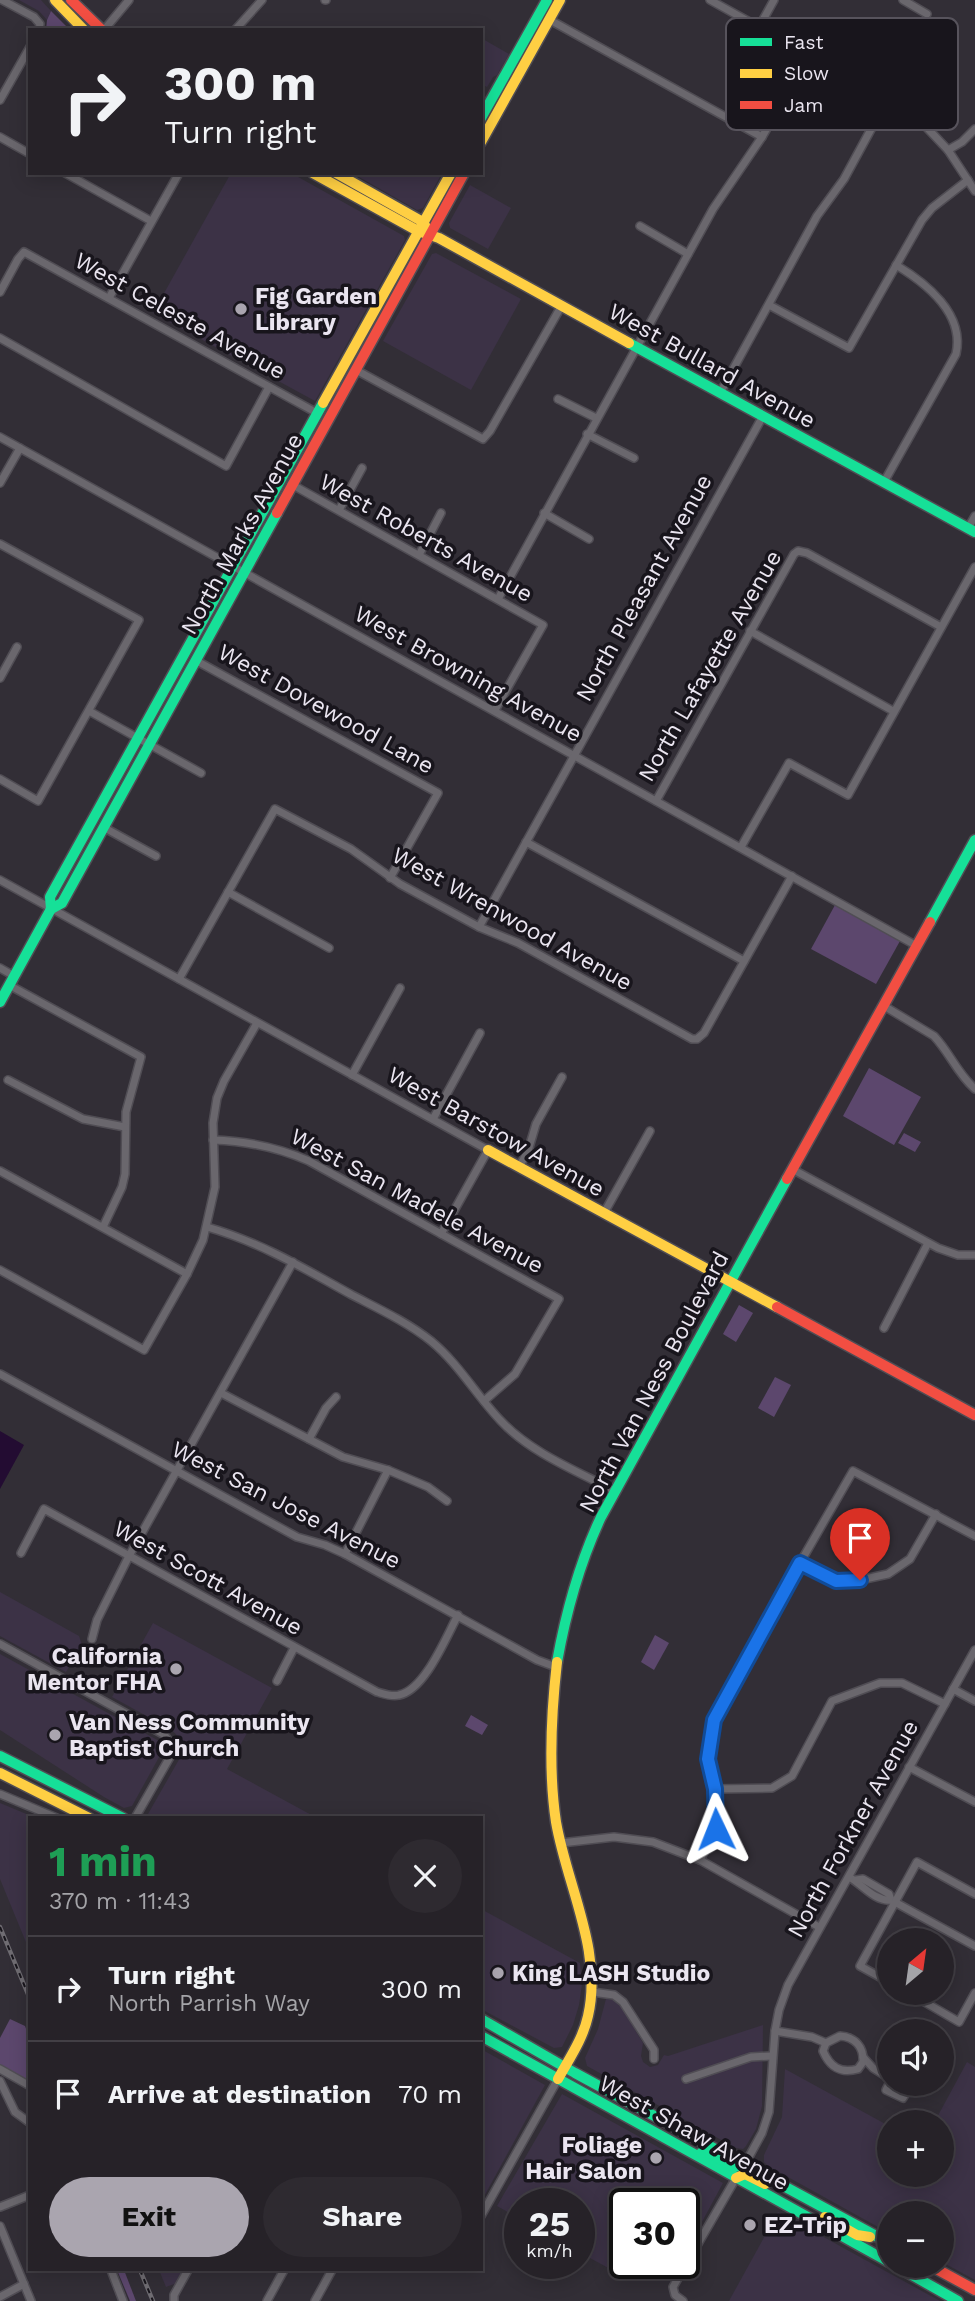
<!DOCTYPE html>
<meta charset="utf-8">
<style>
:root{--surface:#262228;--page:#2e2a30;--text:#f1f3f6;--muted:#a4a4a8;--line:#423f45;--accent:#aaa5af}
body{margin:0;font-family:"Work Sans",sans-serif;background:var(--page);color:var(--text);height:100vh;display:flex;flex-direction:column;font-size:26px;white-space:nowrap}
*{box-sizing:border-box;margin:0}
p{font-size:23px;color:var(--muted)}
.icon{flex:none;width:38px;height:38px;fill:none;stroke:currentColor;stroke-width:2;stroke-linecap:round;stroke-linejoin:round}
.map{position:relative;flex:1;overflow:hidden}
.drawer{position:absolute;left:28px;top:1816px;width:455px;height:455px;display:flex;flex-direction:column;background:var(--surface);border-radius:0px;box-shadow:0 4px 18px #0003,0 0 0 2px var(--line)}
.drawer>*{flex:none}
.guide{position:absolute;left:28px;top:28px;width:455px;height:147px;border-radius:0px;box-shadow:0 4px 18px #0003,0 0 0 2px var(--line);background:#262228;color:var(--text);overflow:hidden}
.needle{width:46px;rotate:29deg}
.controls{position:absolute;left:877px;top:1928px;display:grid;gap:14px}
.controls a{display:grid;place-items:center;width:77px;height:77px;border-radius:50%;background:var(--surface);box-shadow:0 4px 18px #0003,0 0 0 2px var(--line);font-size:35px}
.speed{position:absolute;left:504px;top:2188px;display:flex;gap:14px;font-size:35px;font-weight:700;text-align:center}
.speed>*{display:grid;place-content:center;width:91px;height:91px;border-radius:50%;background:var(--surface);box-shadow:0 4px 18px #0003,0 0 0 2px var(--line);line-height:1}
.speed small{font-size:18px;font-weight:400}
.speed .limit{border:4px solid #111;border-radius:10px;background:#fff;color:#111}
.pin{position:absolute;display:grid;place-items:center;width:60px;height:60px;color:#fff;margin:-72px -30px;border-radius:50% 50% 50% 0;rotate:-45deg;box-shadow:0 0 7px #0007}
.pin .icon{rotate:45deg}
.me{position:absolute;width:77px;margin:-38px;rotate:358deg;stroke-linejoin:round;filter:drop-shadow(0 0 5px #0008)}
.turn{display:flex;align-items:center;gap:24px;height:147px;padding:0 21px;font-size:32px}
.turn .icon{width:91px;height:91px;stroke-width:2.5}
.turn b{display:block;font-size:49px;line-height:60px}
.round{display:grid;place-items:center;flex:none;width:74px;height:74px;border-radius:37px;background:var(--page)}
.head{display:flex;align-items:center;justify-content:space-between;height:119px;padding:0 21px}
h1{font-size:42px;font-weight:700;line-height:52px;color:#1e9e55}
.action{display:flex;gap:14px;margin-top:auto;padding:14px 21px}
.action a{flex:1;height:80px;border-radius:42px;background:var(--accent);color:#111;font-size:28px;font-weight:700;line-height:80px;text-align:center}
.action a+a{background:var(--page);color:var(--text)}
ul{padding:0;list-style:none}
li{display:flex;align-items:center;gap:21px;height:105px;padding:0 21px;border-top:2px solid var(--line)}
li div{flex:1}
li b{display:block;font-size:26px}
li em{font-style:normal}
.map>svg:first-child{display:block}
</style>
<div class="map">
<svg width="975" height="2301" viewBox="0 0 975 2301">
<rect width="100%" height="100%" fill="#322e36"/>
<g fill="#3c3246">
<path d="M19,0h22l10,11 -4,9 -8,-9z"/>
<path d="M481,38l28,16 -12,21 -4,2 -6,10 -6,-3z"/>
<path d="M231,173h60l113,63 1,4 -90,161 -162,-88z"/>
<path d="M352,173h90l-19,35 -6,2z"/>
<path d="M470,185l41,23 -23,41 -38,-21 -1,-5z"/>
<path d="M436,253l85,46 -50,91 -88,-49 49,-87z"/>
<path d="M0,1592l79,44 3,9 -16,27 -66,-36z"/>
<path d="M153,1623l119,65 -45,81 90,49h-168l-1,-4 33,-58 2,-9 -2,-7 -9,-10 -60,-33z"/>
<path d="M0,1654l161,88 2,8 -31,56 -8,2 -20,-11 -104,-67z"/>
<path d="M0,1803l36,15h-6v134l-30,-73z"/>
<path d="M481,1909l99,54 2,21 -3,21 -6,20 -11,22 -8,1 -73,-39z"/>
<path d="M606,1999l8,1 8,8 21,35 -2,13 2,6 7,5 8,-2 6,-10 4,1 95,-31 -1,81 -6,23 -10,17 -3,3 -7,-1 -149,-82 -2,-8 13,-29z"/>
<path d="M481,2049l64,36 -64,117z"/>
<path d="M967,2062l8,5v213l-33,-18v-48h-53v19l-121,-67 -4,-4v-7l18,-38 3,-48 104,57v49h53v-52h-8z"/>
<path d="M562,2094l161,89 -39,72v-52h-59v60h5l-7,13 -44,-24v-49h-59v16l-23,-13z"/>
<path d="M778,2212l31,17 131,72h-211z"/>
<path d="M649,2263h31l-7,13z"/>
<path d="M159,2270h25l-7,13 -11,4z"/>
</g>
<g fill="#5c476d">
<path d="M51,11l19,19h-24l1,-10z"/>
<path d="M835,905l65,36 -24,43 -65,-35z"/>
<path d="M869,1068l52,29 -27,48 -51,-29z"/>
<path d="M904,1133l17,9 -6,10 -17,-9z"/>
<path d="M739,1305l14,8 -17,29 -13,-8z"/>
<path d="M775,1377l16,8 -17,32 -16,-9z"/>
<path d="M655,1635l14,8 -15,27 -13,-8z"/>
<path d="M471,1715l17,10 -6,10 -17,-9z"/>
<path d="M10,2019l15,7 5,13v42l-30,-16v-27z"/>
<path d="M117,2270h7l12,31h-6z"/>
</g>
<path fill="#230c32" d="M0,1431l24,14 -24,44z"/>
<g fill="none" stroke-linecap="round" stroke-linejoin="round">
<g stroke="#504d54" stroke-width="10">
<g id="street">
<path d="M2,0l32,17 6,7 -1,6"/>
<path d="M325,0h1"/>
<path d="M710,0l203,113 35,37 27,41"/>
<path d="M903,0l24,14"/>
<path d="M550,20l212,117"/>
<path d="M759,27l15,-27"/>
<path d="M104,30l25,-30"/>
<path d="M235,30l27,-30"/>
<path d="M0,100l30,-53"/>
<path d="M0,137l30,17"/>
<path d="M948,150l14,-8 13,-13"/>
<path d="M65,173l86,48"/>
<path d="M640,226l48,28"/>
<path d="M0,292l18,-33 6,-7 293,161"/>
<path d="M109,298l70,-125"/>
<path d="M769,305l80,43 73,-128 10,-12 36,-28"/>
<path d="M0,338l226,128 43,-79"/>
<path d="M356,370l127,69 7,-8 72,-126"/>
<path d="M720,393l97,-177 27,-37 44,-81"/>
<path d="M558,399l38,19"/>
<path d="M587,434l47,24"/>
<path d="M0,437l917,509"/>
<path d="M884,482l72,-128c9,-40 -30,-71 -60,-89"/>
<path d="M0,483l20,-35"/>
<path d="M291,484l252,141 -48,85"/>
<path d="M339,510l23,-42"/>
<path d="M544,513l45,26"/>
<path d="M968,528l7,-12"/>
<path d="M0,544l139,76 -101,181 -38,-22"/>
<path d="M419,555l22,-42"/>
<path d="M498,599l215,-390 49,-72 47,-82"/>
<path d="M750,631l143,80"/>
<path d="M195,660l243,133 -48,85"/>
<path d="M0,678l17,-31"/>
<path d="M89,711l112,62"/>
<path d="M656,801l138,-247 4,-3 9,2 134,74"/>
<path d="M103,827l53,29"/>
<path d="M526,842l218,119"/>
<path d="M741,847l48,-84 59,32 127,-228"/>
<path d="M0,880l488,270 -47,84"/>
<path d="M228,892l101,56"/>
<path d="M479,927l284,-511"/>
<path d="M0,968l14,8"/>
<path d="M179,979l96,-170 76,40 49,35 79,43 39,16 174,96h5l7,-6 88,-157"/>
<path d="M9,985l132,72 -15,55 -1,62 -3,13 -19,40"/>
<path d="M884,1006l50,30c16,17 23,37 41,53"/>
<path d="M352,1075l48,-87"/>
<path d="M8,1080l75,39 42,8"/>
<path d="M433,1119l47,-86"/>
<path d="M213,1140c34,1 64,7 96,21l250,138 -44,75 -31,27"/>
<path d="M519,1167l9,-16 8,-27 26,-47"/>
<path d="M792,1169l146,79 20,7h17"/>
<path d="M0,1171l187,103"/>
<path d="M604,1213l46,-82"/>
<path d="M207,1227c53,15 98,42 145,68 27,14 55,27 79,46 28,23 45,54 70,80 30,32 76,50 114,70"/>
<path d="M0,1270l144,80 43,-76 16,-34 12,-53 -2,-64 4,-25 7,-17 33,-58"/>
<path d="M884,1328l44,-85"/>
<path d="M0,1374l297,163 28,8 20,9 192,106 19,7"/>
<path d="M221,1393l122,64 45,13 40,17 19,14"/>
<path d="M309,1439l17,-31 10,-11"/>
<path d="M21,1553l23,-44 333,183c7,2 15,5 22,3 26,-5 47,-58 59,-80"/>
<path d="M345,1554l43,-84"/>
<path d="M800,1563l36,18 24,-1 28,-6 22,-15 26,-45"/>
<path d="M92,1639l5,-19 32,-64 164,-294"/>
<path d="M0,1644l163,90c7,6 9,14 7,23l-35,61"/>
<path d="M277,1681l17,-33"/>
<path d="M953,1689l22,12"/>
<path d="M909,1767l66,35"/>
<path d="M715,1789l57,-1 20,-12 40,-75 48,-18h22l43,21"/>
<path d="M0,1794l57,24"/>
<path d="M561,1843l53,-6 39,5 47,18 119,67"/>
<path d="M700,1860l16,-31 -1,-40 -7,-30 6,-39 86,-157 53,-92 122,65"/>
<path d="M849,1877c13,7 26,25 42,23l84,46"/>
<path d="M856,1880l7,-1 26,15 2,6"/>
<path d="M889,1982l-29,-16 57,-104 58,32"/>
<path d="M592,1992l22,3 9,7 31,48v9"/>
<path d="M909,1993l50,29 16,-29"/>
<path d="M775,2031l37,6 14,6"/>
<path d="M840,2036c15,1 24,11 23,26l-5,7c-18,5 -28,-2 -35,-18l3,-8z"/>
<path d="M863,2057l10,11 16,10"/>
<path d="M0,2069l30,17"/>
<path d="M686,2079l65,-22 20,-1"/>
<path d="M0,2081l15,31 15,11"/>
<path d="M889,2084l-3,6 17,8 8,-14"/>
<path d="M745,2164l17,-31 7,-21 6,-81 4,-21 9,-25 187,-335"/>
<path d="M0,2207l30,-12"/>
<path d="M481,2216l77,-137"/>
<path d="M0,2226l31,75"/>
<path d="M111,2270l12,31"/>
<path d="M0,2297l24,-13"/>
<path d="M174,2301v-6l14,-25"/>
<path d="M267,2301l17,-31"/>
<path d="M315,2301l17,-31"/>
<path d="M683,2301l-8,-6 -2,-8 63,-109"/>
</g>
</g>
<g stroke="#504d54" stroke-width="13">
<g id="fast">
<path d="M481,118l66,-118"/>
<path d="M629,343l346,189"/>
<path d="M51,909l-1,-12 273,-494"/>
<path d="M930,922l45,-82"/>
<path d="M0,1002l51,-93 11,-6 215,-390"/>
<path d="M557,1662c9,-50 22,-98 44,-145l186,-338"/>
<path d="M0,1756l123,62"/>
<path d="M481,2019l94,54 314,170"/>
<path d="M481,2036l408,226"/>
<path d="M701,2153l4,-2 30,16 10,-3"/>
<path d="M896,2266l62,35"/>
</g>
</g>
<g stroke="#504d54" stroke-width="13">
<g id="slow">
<path d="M55,0l29,30"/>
<path d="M481,142l79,-142"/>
<path d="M313,173l105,58 21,7 190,105"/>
<path d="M336,173l87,49 7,12"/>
<path d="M323,403l128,-230"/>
<path d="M488,1150l289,157"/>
<path d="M557,1662c-6,53 -9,107 -1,160 11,64 47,129 32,194 -5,23 -19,43 -30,63"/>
<path d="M0,1773l89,45"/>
<path d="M736,2178l9,-4 20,10"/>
<path d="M825,2217l32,18 13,2"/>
</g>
</g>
<g stroke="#504d54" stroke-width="13">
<g id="jam">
<path d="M71,0l31,30"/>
<path d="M277,513l187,-340"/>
<path d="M787,1179l143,-257"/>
<path d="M777,1307l198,108"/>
<path d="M931,2266l44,24"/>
</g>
</g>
<use href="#street" stroke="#6a676d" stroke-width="7"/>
<use href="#fast" stroke="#16e098" stroke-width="10"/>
<use href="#slow" stroke="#ffcf43" stroke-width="10"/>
<use href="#jam" stroke="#f24e42" stroke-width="10"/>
<g stroke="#6f6c72" stroke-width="4.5">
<g id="rail">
<path d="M0,1927l30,72"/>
<path d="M140,2270l13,31"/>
</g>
</g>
<use href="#rail" stroke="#18151c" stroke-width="2" stroke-dasharray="5" stroke-linecap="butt"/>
</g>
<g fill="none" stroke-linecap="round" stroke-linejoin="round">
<g stroke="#114b97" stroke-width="18">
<path id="route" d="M716,1829l-1,-40 -7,-30 6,-39 86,-157 36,18 24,-1"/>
</g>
<use href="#route" stroke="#1a73e8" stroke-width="12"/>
</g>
<g fill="#aaa5af" stroke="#18151c" stroke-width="2.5">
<circle cx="241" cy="309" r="7"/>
<circle cx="176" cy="1669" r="7"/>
<circle cx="55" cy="1735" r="7"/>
<circle cx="498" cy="1973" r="7"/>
<circle cx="656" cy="2158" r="7"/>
<circle cx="750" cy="2225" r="7"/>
</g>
<g text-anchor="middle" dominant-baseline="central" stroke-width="7" stroke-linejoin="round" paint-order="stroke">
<g font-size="23" font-weight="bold" fill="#eae5f0" stroke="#18151c" text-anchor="start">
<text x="255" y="296">Fig Garden<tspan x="255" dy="26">Library</tspan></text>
<text x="162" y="1656" text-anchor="end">California<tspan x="162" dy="26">Mentor FHA</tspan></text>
<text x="69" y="1722">Van Ness Community<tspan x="69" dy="26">Baptist Church</tspan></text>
<text x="512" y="1973">King LASH Studio</text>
<text x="642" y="2145" text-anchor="end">Foliage<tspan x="642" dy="26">Hair Salon</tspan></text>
<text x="764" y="2225">EZ-Trip</text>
</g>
<g font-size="23" fill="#eae5f0" stroke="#18151c">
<text transform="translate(180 316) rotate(29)">West Celeste Avenue</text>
<text transform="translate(712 366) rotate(29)">West Bullard Avenue</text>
<text transform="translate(242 534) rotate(-61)">North Marks Avenue</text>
<text transform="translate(426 538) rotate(29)">West Roberts Avenue</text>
<text transform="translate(644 588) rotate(-61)">North Pleasant Avenue</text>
<text transform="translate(710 666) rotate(-60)">North Lafayette Avenue</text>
<text transform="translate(468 674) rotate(29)">West Browning Avenue</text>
<text transform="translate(326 709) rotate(29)">West Dovewood Lane</text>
<text transform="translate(512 919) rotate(29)">West Wrenwood Avenue</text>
<text transform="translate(496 1132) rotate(29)">West Barstow Avenue</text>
<text transform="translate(417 1201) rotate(28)">West San Madele Avenue</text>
<text transform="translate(654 1382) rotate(-62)">North Van Ness Boulevard</text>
<text transform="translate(286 1505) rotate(27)">West San Jose Avenue</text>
<text transform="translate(208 1578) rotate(29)">West Scott Avenue</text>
<text transform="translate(853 1829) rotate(-61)">North Forkner Avenue</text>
<text transform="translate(694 2133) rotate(29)">West Shaw Avenue</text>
</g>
</g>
<rect x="726" y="18" width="232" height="112" rx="10" fill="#18151c" stroke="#57535c" stroke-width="2"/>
<rect x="740" y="38" width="32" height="8" fill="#16e098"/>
<rect x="740" y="69" width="32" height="9" fill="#ffcf43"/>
<rect x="740" y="101" width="32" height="8" fill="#f24e42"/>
<g font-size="19" fill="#eae5f0">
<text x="784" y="49">Fast</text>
<text x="784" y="80">Slow</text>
<text x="784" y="112">Jam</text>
</g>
</svg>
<div class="controls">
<a><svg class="needle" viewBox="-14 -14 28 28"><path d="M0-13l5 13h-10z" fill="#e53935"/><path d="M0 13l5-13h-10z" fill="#a4a4a8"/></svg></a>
<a><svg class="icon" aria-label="sound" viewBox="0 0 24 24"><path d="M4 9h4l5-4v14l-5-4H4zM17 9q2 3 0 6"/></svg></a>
<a>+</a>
<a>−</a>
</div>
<div class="speed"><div>25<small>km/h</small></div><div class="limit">30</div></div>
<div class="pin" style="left:860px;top:1580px;background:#d93025"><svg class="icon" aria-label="arrive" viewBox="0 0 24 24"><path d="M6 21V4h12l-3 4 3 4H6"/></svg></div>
<svg class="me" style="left:716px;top:1829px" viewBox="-20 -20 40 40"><path d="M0-17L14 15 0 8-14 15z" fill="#1a73e8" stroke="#fff" stroke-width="4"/></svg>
<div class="guide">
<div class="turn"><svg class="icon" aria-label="right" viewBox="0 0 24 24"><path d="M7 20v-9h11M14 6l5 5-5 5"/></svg><div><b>300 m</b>Turn right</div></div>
</div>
<section class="drawer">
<div class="head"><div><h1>1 min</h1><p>370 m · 11:43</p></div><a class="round"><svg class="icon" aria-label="close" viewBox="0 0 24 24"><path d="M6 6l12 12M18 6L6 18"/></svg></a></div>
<ul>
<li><svg class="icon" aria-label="right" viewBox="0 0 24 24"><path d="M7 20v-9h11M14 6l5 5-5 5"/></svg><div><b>Turn right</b><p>North Parrish Way</p></div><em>300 m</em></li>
<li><svg class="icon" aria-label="arrive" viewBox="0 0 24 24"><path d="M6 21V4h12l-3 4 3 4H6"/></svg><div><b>Arrive at destination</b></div><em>70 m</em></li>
</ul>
<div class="action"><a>Exit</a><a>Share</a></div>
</section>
</div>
